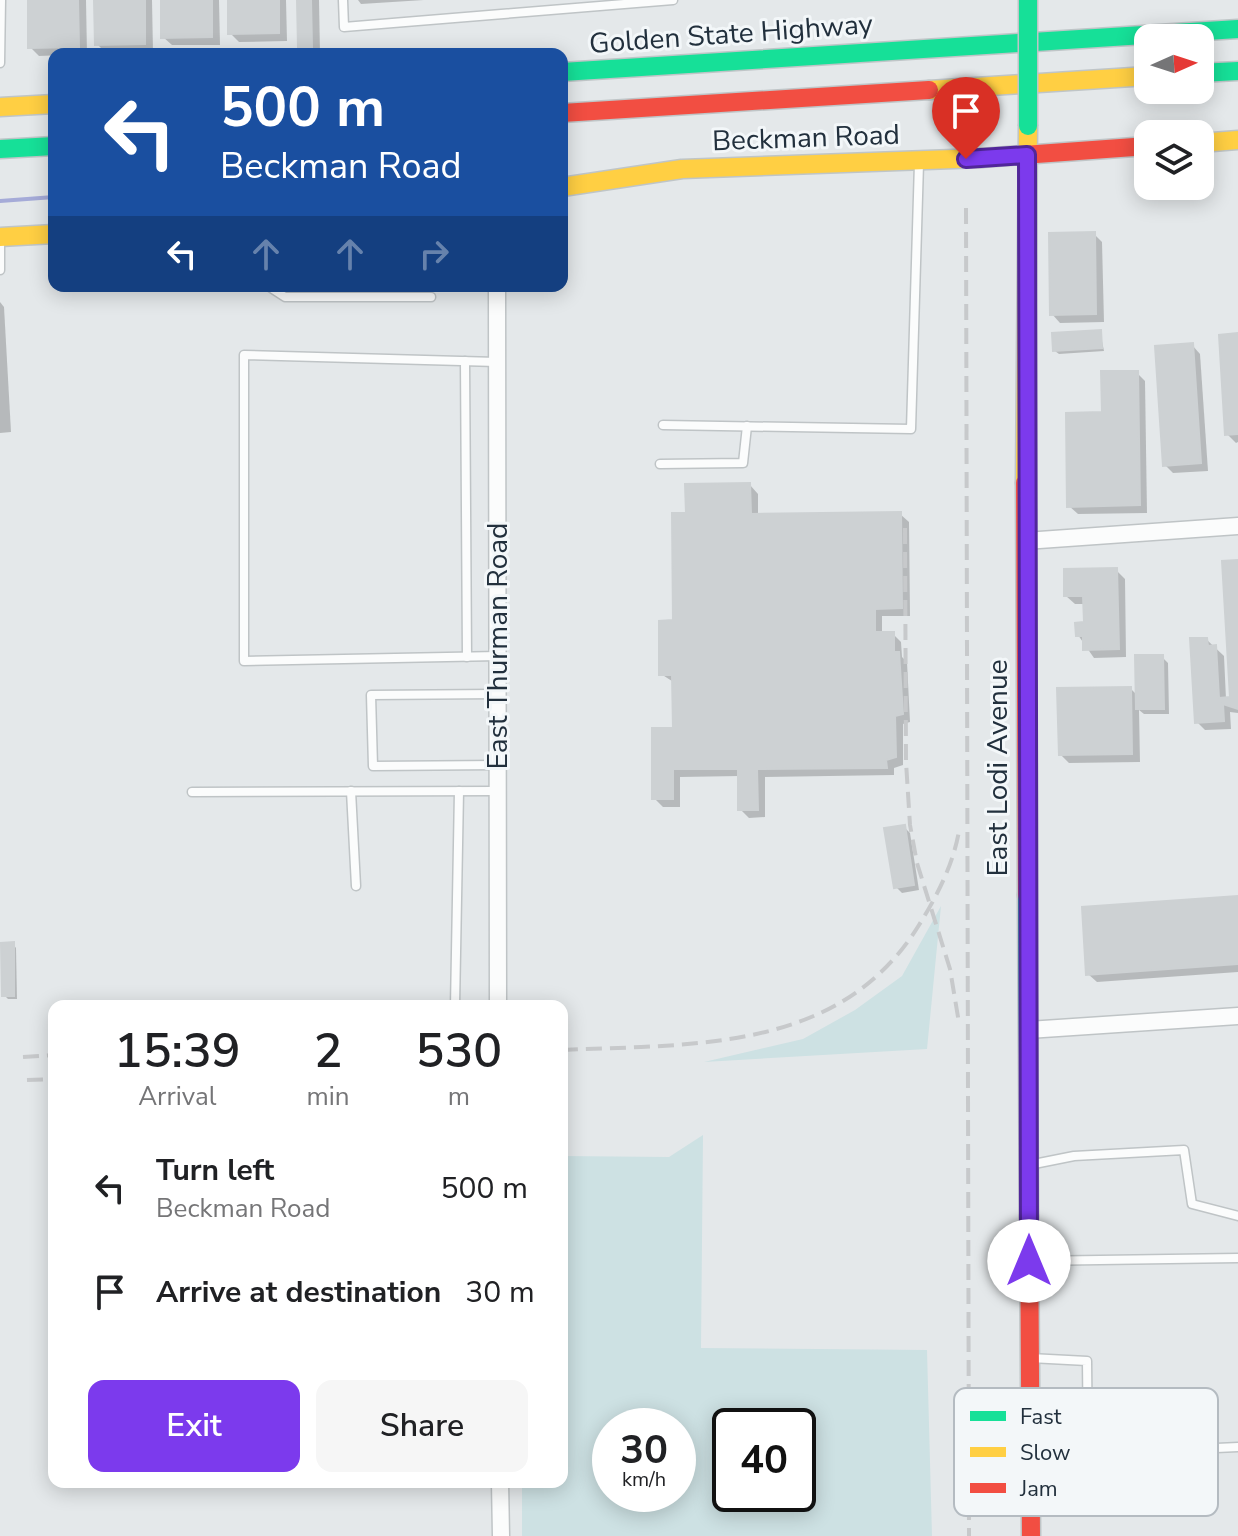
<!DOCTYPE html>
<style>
:root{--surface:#fff;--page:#f6f6f6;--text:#202124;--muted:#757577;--accent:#7c3aed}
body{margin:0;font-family:"Nunito Sans",sans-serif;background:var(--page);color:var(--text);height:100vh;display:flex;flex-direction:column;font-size:30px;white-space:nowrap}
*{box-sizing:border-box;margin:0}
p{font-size:26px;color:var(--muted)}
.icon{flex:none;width:44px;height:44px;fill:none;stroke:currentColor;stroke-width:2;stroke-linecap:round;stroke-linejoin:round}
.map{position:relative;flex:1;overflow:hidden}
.panel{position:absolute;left:48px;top:1000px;width:520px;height:488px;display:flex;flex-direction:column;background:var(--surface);border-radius:16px;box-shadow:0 4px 20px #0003}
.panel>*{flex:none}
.banner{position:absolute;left:48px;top:48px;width:520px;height:244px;border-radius:16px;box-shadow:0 4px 20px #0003;background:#1a4fa0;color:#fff;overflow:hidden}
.needle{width:52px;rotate:87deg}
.buttons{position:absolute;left:1134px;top:24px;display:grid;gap:16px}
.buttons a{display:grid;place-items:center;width:80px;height:80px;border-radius:16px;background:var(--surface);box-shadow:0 4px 20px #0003;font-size:40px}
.speed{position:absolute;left:592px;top:1408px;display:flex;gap:16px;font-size:40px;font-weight:700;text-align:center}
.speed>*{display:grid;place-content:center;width:104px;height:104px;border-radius:50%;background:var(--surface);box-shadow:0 4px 20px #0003;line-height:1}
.speed small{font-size:20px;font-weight:400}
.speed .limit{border:4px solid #111;border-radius:12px;background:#fff;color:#111}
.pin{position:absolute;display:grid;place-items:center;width:68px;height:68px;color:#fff;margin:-82px -34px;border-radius:50% 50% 50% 0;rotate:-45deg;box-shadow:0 0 8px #0007}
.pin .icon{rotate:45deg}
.me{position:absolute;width:88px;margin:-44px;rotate:0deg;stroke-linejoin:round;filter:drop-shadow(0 0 6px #0008)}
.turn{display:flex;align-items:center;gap:28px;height:168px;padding:0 40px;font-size:36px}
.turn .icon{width:104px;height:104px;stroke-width:2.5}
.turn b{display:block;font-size:56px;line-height:68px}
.lanes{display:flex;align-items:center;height:76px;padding:0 40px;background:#0003;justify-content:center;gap:40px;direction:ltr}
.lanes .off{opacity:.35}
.eta{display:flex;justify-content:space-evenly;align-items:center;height:136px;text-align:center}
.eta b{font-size:48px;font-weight:600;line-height:56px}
.cta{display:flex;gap:16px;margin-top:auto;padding:16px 40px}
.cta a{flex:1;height:92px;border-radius:16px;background:var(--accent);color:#fff;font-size:32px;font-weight:600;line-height:92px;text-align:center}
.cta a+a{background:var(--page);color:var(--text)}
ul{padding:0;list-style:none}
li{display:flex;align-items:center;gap:24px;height:104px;padding:0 40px}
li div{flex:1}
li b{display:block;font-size:30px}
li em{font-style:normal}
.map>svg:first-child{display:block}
</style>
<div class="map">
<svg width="1238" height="1536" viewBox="0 0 1238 1536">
<rect width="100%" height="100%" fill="#e4e8ea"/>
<g fill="#cde1e3" fill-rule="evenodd">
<path d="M941,906l-14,143 -223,13 99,-23 52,-29 47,-34z"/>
<path d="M703,1135l-2,213 226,2 5,186h-410v-54h40v-326l107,1zM610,1426h68v68h-68zM730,1426h68v68h-68z"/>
</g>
<g fill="#0003">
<path d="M30,0h56l1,54 -48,2 -9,-9z"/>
<path d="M96,0h56l1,52h-48l-8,-8z"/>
<path d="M163,0h56l1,45h-48l-9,-8z"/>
<path d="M230,0h56l1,41 -48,1 -9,-9z"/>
<path d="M299,0h20l1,54h-12l-8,-8z"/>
<path d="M358,0h66l-63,4z"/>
<path d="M1094,234l8,8 2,80 -44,1 -8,-9z"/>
<path d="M0,302l4,5 7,125 -11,1z"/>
<path d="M1100,332l4,19 -45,3 -4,-3z"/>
<path d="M1238,335v107l-2,1 -9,-9z"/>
<path d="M1192,345l8,9 8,117 -35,2 -8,-8z"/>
<path d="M1137,373l8,8 2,132 -69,1 -9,-8 35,-92z"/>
<path d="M750,485l8,9v22l142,-2 9,8 1,94h-28v18h11l8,8 1,15 5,5 3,60 -7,2v41l-9,3v7l-129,2v40l-16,1 -9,-9v-33l-60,1v30h-17l-9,-9 21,-68v-47l-14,-9 14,-52 13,-107z"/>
<path d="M1238,562v151l-8,-1 1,17 -26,1 -8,-8 10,-82 17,16 2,43h6z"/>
<path d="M1116,570l9,9 1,78 -32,1 -16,-23 8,-11 -1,-20h-10l-9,-8z"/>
<path d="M1162,657l6,6 1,51h-25l-5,-4 1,52 -71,1 -9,-9 71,-65 7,7z"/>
<path d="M904,827l6,6 9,57 -17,3 -6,-6z"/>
<path d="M1238,898v74l-141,10 -9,-8z"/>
<path d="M13,944l3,4 1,51h-9l-4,-4z"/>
</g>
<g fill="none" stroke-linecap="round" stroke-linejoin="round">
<path stroke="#a5abd8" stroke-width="4" d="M0,201l54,-4"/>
</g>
<g fill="#cdd1d3" stroke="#cdd1d3" stroke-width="2">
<path d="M28,0h50l1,47 -51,1z"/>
<path d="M94,0h51v44l-50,1z"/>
<path d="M161,0h51v37l-51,1z"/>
<path d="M228,0h51v33l-51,1z"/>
<path d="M297,0h14l1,47h-14z"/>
<path d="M1095,232l1,82 -46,1 -1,-82z"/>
<path d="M1101,330l1,18 -49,3 -1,-18z"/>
<path d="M1238,333v101l-13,1 -6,-100z"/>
<path d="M1193,343l8,120 -38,3 -8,-120z"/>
<path d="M1101,371h37l2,134 -73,2 -1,-94 36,-1z"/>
<path d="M750,483l1,31 150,-2 1,96 -27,1v23h19v20h5l4,62 -8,2 1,41 -10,3 1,8 -130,1 1,41h-20v-41h-65v30h-21v-71h21l-1,-53h-13v-54l14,-1 -1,-107h14l-1,-29z"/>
<path d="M1238,560v149l-15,-5 1,17 -29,2 -5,-85h17l1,8 8,-1 3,53 11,-1 -8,-136z"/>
<path d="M1117,568l2,81 -36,1v-14h-7l-1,-13 9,-1 -1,-26h-19v-27z"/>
<path d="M1135,655h28l1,54h-28z"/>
<path d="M1131,687l1,67 -73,1 -2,-67z"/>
<path d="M905,825l9,60 -20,3 -10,-60z"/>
<path d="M1238,896v68l-152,11 -4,-68z"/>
<path d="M14,942v54h-12l-1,-53z"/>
</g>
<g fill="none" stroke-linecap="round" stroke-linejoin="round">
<g stroke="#bfc4c6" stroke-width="11">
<g id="lane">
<path d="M343,0l1,27 329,-27"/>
<path d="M0,63l1,-63"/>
<path d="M0,270v-32"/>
<path d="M268,286l17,11h146"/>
<path d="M465,361l2,296"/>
<path d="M497,362l-253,-7v306l254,-5"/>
<path d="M663,425l248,4 8,-266"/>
<path d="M660,464l83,-1 4,-37"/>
<path d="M497,694l-126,1 2,71 125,-1"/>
<path d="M351,791l5,95"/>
<path d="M192,792l305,-1"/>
<path d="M455,1006l4,-215"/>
<path d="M1029,1165l45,-9 110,-6 8,54 46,12"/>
<path d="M1031,1261l207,-3"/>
<path d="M1030,1358l57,3 1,93 -28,19h-28"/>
<path d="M1088,1454l150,-7"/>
</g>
</g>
<g stroke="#bfc4c6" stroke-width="19">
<g id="street">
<path d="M497,286l1,720"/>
<path d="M1025,541l213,-15"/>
<path d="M1028,1030l210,-14"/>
<path d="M500,1482l1,54"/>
</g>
</g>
<g stroke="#bfc5c7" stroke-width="21">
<g id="fast">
<path d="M562,72l676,-43"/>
<path d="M1200,73l38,-2"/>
<path d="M0,149l54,-3"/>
<path d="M1027,895l2,321"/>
</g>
</g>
<g stroke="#bfc5c7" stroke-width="21">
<g id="slow">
<path d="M929,90l219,-14"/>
<path d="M0,107l54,-3"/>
<path d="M1200,143l38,-3"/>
<path d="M562,187l120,-18 299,-11"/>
<path d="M0,237l54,-3"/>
<path d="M1025,483l3,-357"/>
</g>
</g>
<g stroke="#bfc5c7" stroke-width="21">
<g id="jam">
<path d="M562,113l367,-23"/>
<path d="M981,158l167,-12"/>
<path d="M1025,483l2,412"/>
<path d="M1029,1216l2,320"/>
</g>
</g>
<use href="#lane" stroke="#fbfcfc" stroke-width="8"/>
<use href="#street" stroke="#fbfcfc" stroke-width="16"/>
<use href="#fast" stroke="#16e098" stroke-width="18"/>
<use href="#slow" stroke="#ffcf43" stroke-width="18"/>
<use href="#jam" stroke="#f24e42" stroke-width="18"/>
<g stroke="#c7c9cb" stroke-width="4" stroke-dasharray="16 8" stroke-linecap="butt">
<path d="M966,208l3,1328"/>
<path d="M905,528l1,234 4,63 7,38 33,106 9,54"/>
<path d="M562,1050c131,-6 278,3 357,-125 18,-29 34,-60 40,-94"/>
<path d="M23,1057l31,-2"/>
<path d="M27,1080l27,-1"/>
</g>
<g stroke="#bfc5c7" stroke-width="21" stroke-linecap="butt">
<path id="fast-bridge" d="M1028,0v126"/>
</g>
<use href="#fast-bridge" stroke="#16e098" stroke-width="18"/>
</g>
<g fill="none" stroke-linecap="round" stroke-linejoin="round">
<g stroke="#51269a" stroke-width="20">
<path id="route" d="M966,159l61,-4 2,1106"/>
</g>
<use href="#route" stroke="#7c3aed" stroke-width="14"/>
</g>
<g text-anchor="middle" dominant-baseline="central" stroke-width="6" stroke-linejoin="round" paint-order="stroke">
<g font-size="28" fill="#22303d" stroke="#f3f7f9">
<text transform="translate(731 34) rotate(-4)">Golden State Highway</text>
<text transform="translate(806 138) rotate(-2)">Beckman Road</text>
<text transform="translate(498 646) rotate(-90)">East Thurman Road</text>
<text transform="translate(998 768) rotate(-90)">East Lodi Avenue</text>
</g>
</g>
<rect x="954" y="1388" width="264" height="128" rx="12" fill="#f3f7f9" stroke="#b4bbc1" stroke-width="2"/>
<rect x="970" y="1411" width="36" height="10" fill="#16e098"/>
<rect x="970" y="1447" width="36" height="10" fill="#ffcf43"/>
<rect x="970" y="1483" width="36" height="10" fill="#f24e42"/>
<g font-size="22" fill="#22303d">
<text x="1020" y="1424">Fast</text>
<text x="1020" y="1460">Slow</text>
<text x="1020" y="1496">Jam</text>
</g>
</svg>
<div class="buttons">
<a><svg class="needle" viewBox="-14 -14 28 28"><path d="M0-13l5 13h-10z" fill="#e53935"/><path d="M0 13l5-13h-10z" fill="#757577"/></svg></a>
<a><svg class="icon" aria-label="layers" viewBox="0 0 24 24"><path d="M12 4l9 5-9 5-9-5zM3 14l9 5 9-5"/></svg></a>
</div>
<div class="speed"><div>30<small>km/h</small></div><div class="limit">40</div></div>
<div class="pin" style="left:966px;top:159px;background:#d93025"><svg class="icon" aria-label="arrive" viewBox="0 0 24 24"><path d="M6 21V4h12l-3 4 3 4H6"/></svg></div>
<svg class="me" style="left:1029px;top:1261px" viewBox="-20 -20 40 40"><circle r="19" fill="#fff"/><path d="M0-13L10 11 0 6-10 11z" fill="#7c3aed"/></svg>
<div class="banner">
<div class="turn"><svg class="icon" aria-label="left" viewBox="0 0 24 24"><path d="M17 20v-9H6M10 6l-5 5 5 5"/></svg><div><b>500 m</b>Beckman Road</div></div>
<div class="lanes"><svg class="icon" aria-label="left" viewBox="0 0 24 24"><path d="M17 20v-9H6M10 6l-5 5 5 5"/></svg><svg class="icon off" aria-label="ahead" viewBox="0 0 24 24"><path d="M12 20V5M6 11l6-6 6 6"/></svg><svg class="icon off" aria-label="ahead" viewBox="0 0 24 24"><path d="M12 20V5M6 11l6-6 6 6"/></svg><svg class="icon off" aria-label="right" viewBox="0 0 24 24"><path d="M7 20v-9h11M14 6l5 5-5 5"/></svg></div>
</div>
<section class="panel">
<div class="eta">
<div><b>15:39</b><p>Arrival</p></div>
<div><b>2</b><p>min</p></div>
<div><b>530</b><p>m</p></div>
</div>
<ul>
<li><svg class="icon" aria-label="left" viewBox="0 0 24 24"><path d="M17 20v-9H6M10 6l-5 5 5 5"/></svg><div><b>Turn left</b><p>Beckman Road</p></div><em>500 m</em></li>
<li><svg class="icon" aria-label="arrive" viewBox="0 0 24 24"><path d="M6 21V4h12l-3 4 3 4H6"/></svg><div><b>Arrive at destination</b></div><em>30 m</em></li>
</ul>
<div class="cta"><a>Exit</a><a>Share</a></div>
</section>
</div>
